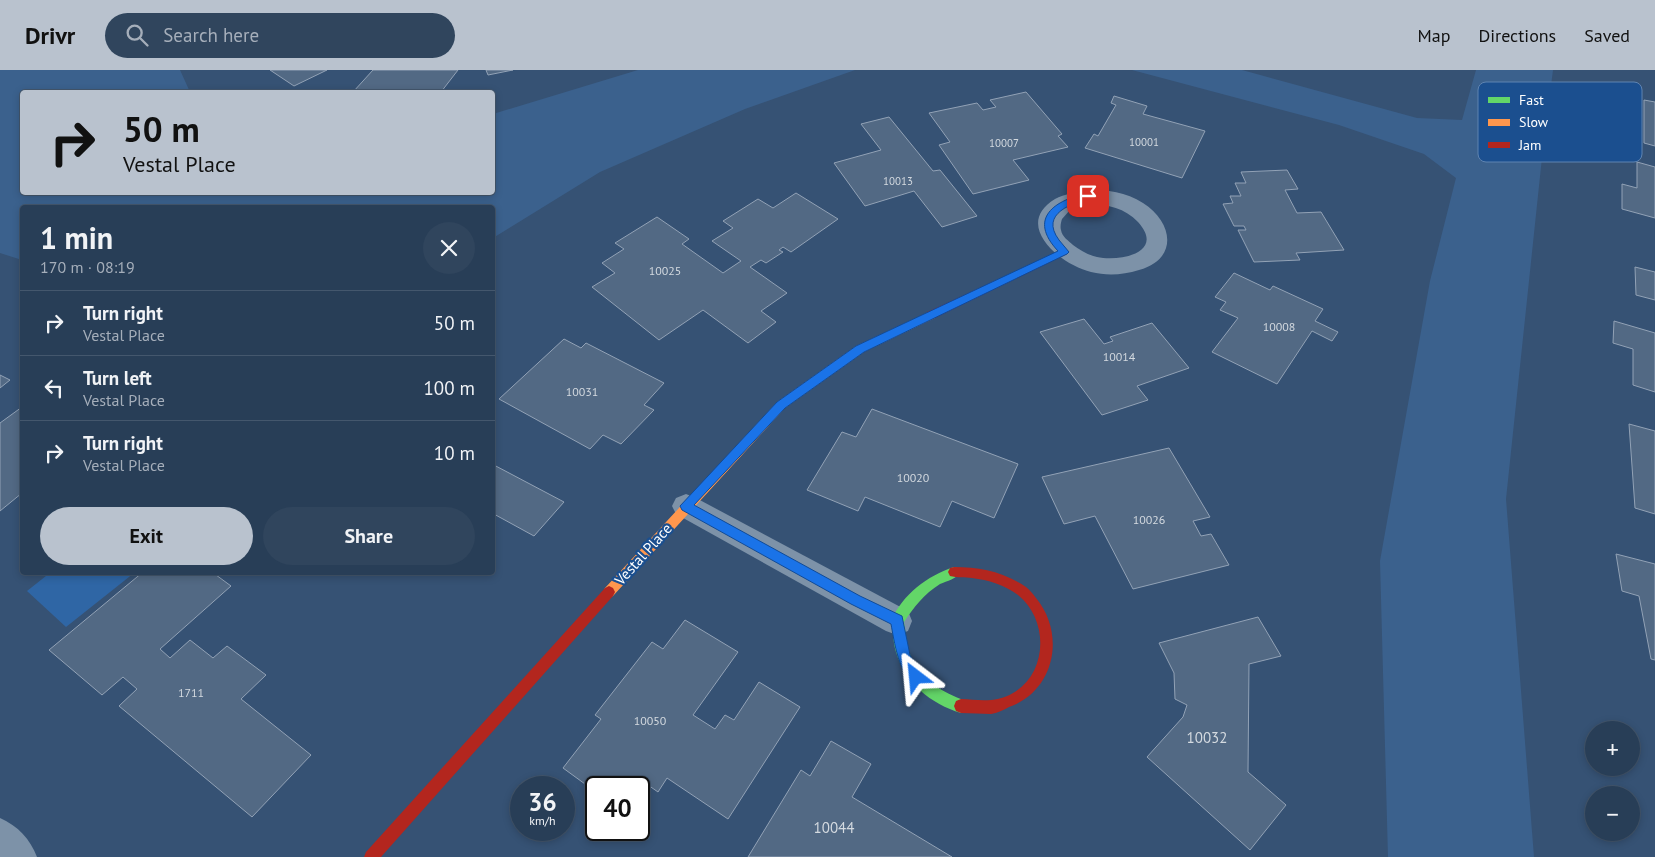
<!DOCTYPE html>
<meta charset="utf-8">
<style>
:root{--surface:#283e57;--page:#30455d;--text:#f1f3f6;--muted:#a5aeba;--line:#44576d;--accent:#b9c2ce}
body{margin:0;font-family:"PT Sans",sans-serif;background:var(--page);color:var(--text);height:100vh;display:flex;flex-direction:column;font-size:19px;white-space:nowrap}
*{box-sizing:border-box;margin:0}
p{font-size:16px;color:var(--muted)}
.icon{flex:none;width:28px;height:28px;fill:none;stroke:currentColor;stroke-width:2;stroke-linecap:round;stroke-linejoin:round}
.map{position:relative;flex:1;overflow:hidden}
.sheet{position:absolute;left:20px;top:135px;width:475px;height:370px;display:flex;flex-direction:column;background:var(--surface);border-radius:5px;box-shadow:0 2px 8px #0003,0 0 0 1px var(--line)}
.sheet>*{flex:none}
.guide{position:absolute;left:20px;top:20px;width:475px;height:105px;border-radius:5px;box-shadow:0 2px 8px #0003,0 0 0 1px var(--line);background:#b9c2ce;color:#111;overflow:hidden}
.tools{position:absolute;left:1585px;top:651px;display:grid;gap:10px}
.tools a{display:grid;place-items:center;width:55px;height:55px;border-radius:50%;background:var(--surface);box-shadow:0 2px 8px #0003,0 0 0 1px var(--line);font-size:25px}
.speed{position:absolute;left:510px;top:706px;display:flex;gap:10px;font-size:25px;font-weight:700;text-align:center}
.speed>*{display:grid;place-content:center;width:65px;height:65px;border-radius:50%;background:var(--surface);box-shadow:0 2px 8px #0003,0 0 0 1px var(--line);line-height:1}
.speed small{font-size:12px;font-weight:400}
.speed .limit{border:2px solid #111;border-radius:8px;background:#fff;color:#111}
.pin{position:absolute;display:grid;place-items:center;width:42px;height:42px;color:#fff;margin:-21px;border-radius:10px;box-shadow:0 2px 8px #0006}
.me{position:absolute;width:55px;margin:-28px;rotate:331deg;stroke-linejoin:round;filter:drop-shadow(0 0 4px #0008)}
.turn{display:flex;align-items:center;gap:18px;height:105px;padding:0 20px;font-size:22px}
.turn .icon{width:65px;height:65px;stroke-width:2.5}
.turn b{display:block;font-size:35px;line-height:42px}
.round{display:grid;place-items:center;flex:none;width:52px;height:52px;border-radius:26px;background:var(--page)}
.overview{display:flex;align-items:center;justify-content:space-between;height:85px;padding:0 20px}
h1{font-size:30px;font-weight:700;line-height:38px}
.cta{display:flex;gap:10px;margin-top:auto;padding:10px 20px}
.cta a{flex:1;height:58px;border-radius:30px;background:var(--accent);color:#111;font-size:20px;font-weight:700;line-height:58px;text-align:center}
.cta a+a{background:var(--page);color:var(--text)}
ul{padding:0;list-style:none}
li{display:flex;align-items:center;gap:15px;height:65px;padding:0 20px;border-top:1px solid var(--line)}
li div{flex:1}
li b{display:block;font-size:19px}
li em{font-style:normal}
header{display:flex;align-items:center;gap:30px;box-sizing:border-box;height:70px;padding:0 25px;background:var(--accent);color:#111}
header strong{font-size:24px}
nav{display:flex;gap:28px;margin-inline-start:auto;font-size:18px}
.search{width:350px;height:45px;background:var(--page);display:flex;align-items:center;gap:12px;box-sizing:border-box;padding:0 18px;border-radius:28px;color:var(--muted);font-size:19px}
.map>svg:first-child{display:block}
</style>
<header>
<strong>Drivr</strong>
<div class="search"><svg class="icon" aria-label="search" viewBox="0 0 24 24"><circle cx="10" cy="10" r="6"/><path d="M15 15l6 6"/></svg>Search here</div>
<nav><a>Map</a><a>Directions</a><a>Saved</a></nav>
</header>
<div class="map">
<svg width="1655" height="787" viewBox="0 0 1655 787">
<rect width="100%" height="100%" fill="#365274"/>
<path fill="#2f66a5" d="M51,502h83v1l-68,54 -39,-36z"/>
<g fill="#3b618d">
<path d="M0,0h180l10,22h-168v100h470l1,-78 145,-44h217l-110,39 -145,63 -107,66 -1,-30h-470v52l-22,-7z"/>
<path d="M1132,0h110l175,48 45,2 14,-50h77l-10,78 -37,351 28,358h-146l-8,-296 50,-280 26,-103 -32,-24 -85,-29z"/>
</g>
<g fill="#526984" stroke="#92a2b6">
<path d="M270,0h57l-33,16z"/>
<path d="M373,0h85l-17,22h-88z"/>
<path d="M486,0h27l-25,5z"/>
<path d="M1026,22l36,42 -4,2 10,11 -55,13 16,20 -56,14 -34,-49 11,-3 -21,-29 48,-10 6,7 13,-3 -6,-7z"/>
<path d="M1114,26l33,10 -4,8 62,17 -23,47 -97,-30 9,-14 4,2 18,-31 -5,-2z"/>
<path d="M1644,30l11,2v44l-11,-3z"/>
<path d="M889,47l44,54 7,-1 37,46 -35,11 -28,-36 -49,15 -31,-43 47,-13 -20,-26z"/>
<path d="M1637,92l18,5v51l-33,-9v-25l15,4z"/>
<path d="M1287,100l11,19 -13,1 12,23 24,-1 23,38 -48,3 4,7 -46,2 -16,-32h8l-2,-4h-10l-11,-22 10,-1 -3,-7h11l-6,-13h11l-5,-11z"/>
<path d="M796,123l42,26 -47,33 -8,-5 -4,3 4,2 -17,11 -5,-3 -11,7 37,26 -26,18 15,11 -28,21 -45,-33 -44,30 -67,-53 23,-14 -13,-10 22,-14 -9,-6 42,-26 32,22 -7,5 41,29 18,-12 -29,-20 21,-13 -10,-7 35,-22 15,9z"/>
<path d="M1635,197l20,5v28l-19,-5z"/>
<path d="M1234,203l36,17 3,-4 50,23 -8,12 23,11 -6,9 -20,-10 -35,53 -65,-32 26,-34 -18,-8 6,-8 -11,-5z"/>
<path d="M1084,249l20,25 9,-3 -3,-4 42,-14 37,45 -52,18 11,14 -46,15 -62,-83z"/>
<path d="M1614,251l41,12v59l-22,-7v-36l-20,-6z"/>
<path d="M564,269l17,9 5,-5 78,40 -20,22 10,5 -33,34 -18,-9 -13,14 -91,-50z"/>
<path d="M0,305l10,5 -10,8z"/>
<path d="M22,337v86l-22,18v-88z"/>
<path d="M872,339l146,55 -24,54 -42,-17 -12,26 -75,-30 -7,14 -51,-21 35,-58 14,5z"/>
<path d="M1629,354l26,7v83l-20,-6z"/>
<path d="M1169,378l41,69 -17,4 8,15 10,-2 18,31 -96,24 -38,-73 -31,8 -22,-47z"/>
<path d="M492,394l72,38 -30,34 -42,-23z"/>
<path d="M1616,484l39,10v96l-4,-1 -12,-63 -17,-5z"/>
<path d="M143,502h69l19,14 -71,63 10,9 20,-18 23,18 14,-12 39,29 -25,24 70,56 -59,62 -133,-111 18,-17 -14,-12 -21,18 -53,-45z"/>
<path d="M1258,547l23,39 -32,8 -1,108 38,33 -36,45 -103,-93 36,-40 4,-12 -12,-6 -1,-26 -15,-30z"/>
<path d="M685,550l53,32 -45,63 22,14 10,-14 9,5 25,-38 41,25 -72,112 -61,-41 -9,14 -10,-7 -9,13v-10h-43v4l-33,-24 38,-49 -6,-4 57,-73 11,7z"/>
<path d="M831,671l40,23 -19,33 100,60h-204l53,-87 9,6z"/>
</g>
<g fill="none" stroke-linecap="round" stroke-linejoin="round">
<g fill="#7d92a8" fill-rule="evenodd">
<path d="M1088,119c19,1 38,3 55,14 30,19 36,56 -4,67 -16,5 -32,6 -48,2 -30,-7 -79,-47 -36,-73 9,-5 23,-7 33,-10zM1089,133c19,2 36,5 49,19 28,31 -19,40 -41,35 -9,-2 -17,-7 -24,-12 -4,-4 -11,-8 -12,-15 -1,-3 0,-8 1,-11l8,-9z"/>
<path d="M686,424l10,4 212,113 4,10 -4,10 -11,4 -11,-4 -210,-117 -4,-8 4,-8z"/>
<path d="M0,748c18,8 30,21 37,39h-37z"/>
</g>
<path fill="#63d668" fill-rule="evenodd" d="M954,497l4,1 2,4c-3,7 -13,9 -20,12 -16,10 -26,23 -36,38 2,10 2,22 6,32 9,26 32,38 56,47l2,5 -2,5 -5,2c-30,-9 -56,-30 -65,-61 -3,-10 -3,-21 -5,-31 12,-27 36,-45 63,-54z"/>
<path fill="#ff974d" fill-rule="evenodd" d="M931,241l5,4 -1,3 -71,34 -79,56 -172,188 -4,2 -4,-2 -2,-4 2,-4 172,-186 79,-56z"/>
<g fill="#b3261e" fill-rule="evenodd">
<path d="M1064,179l5,3 -2,2 -132,64 -4,1 -5,-4 1,-3z"/>
<path d="M954,497c26,0 50,5 72,20 4,3 7,7 10,11 30,36 19,93 -27,109 -5,3 -12,6 -18,7 -9,0 -20,-1 -30,-1l-5,-2 -2,-5 2,-5 5,-2c18,1 36,4 52,-6 35,-20 36,-73 5,-98 -13,-10 -30,-15 -46,-17 -7,-1 -15,0 -22,-2l-2,-4 2,-4z"/>
<path d="M609,516l4,2 2,4 -2,4 -232,261h-17l2,-5 239,-264z"/>
</g>
</g>
<path fill="#1a73e8" stroke="#114b97" d="M1088,123l4,1v4c-19,5 -53,15 -33,42 3,4 7,8 10,12l-2,2 -203,98 -79,56 -91,97 166,91 42,20 8,39 13,22 -2,5 -5,2c-17,-7 -22,-44 -25,-60l-40,-20 -169,-94 -2,-4 97,-104 79,-56 202,-95c-31,-33 -3,-51 30,-58z"/>
<g text-anchor="middle" dominant-baseline="central" stroke-width="4.5" stroke-linejoin="round" paint-order="stroke">
<g font-size="11" fill="#d4dae0">
<text x="1144" y="72">10001</text>
<text x="1004" y="73">10007</text>
<text x="898" y="111">10013</text>
</g>
<g font-size="12" fill="#d4dae0">
<text x="665" y="200">10025</text>
<text x="1279" y="256">10008</text>
<text x="1119" y="286">10014</text>
<text x="582" y="321">10031</text>
<text x="913" y="407">10020</text>
<text x="1149" y="449">10026</text>
<text x="191" y="622">1711</text>
<text x="650" y="650">10050</text>
</g>
<g font-size="15" fill="#fff" stroke="#1b4f8f">
<text transform="translate(643 484) rotate(-48)">Vestal Place</text>
</g>
<g font-size="15" fill="#d4dae0">
<text x="1207" y="667">10032</text>
<text x="834" y="757">10044</text>
</g>
</g>
<rect x="1478" y="12" width="164" height="80" rx="8" fill="#1b4f8f" stroke="#5f84b1" stroke-width="1"/>
<rect x="1488" y="27" width="22" height="6" fill="#63d668"/>
<rect x="1488" y="49" width="22" height="7" fill="#ff974d"/>
<rect x="1488" y="72" width="22" height="6" fill="#b3261e"/>
<g font-size="14" fill="#fff">
<text x="1519" y="35">Fast</text>
<text x="1519" y="57">Slow</text>
<text x="1519" y="80">Jam</text>
</g>
</svg>
<div class="tools">
<a>+</a>
<a>−</a>
</div>
<div class="speed"><div>36<small>km/h</small></div><div class="limit">40</div></div>
<div class="pin" style="left:1088px;top:126px;background:#d93025"><svg class="icon" aria-label="arrive" viewBox="0 0 24 24"><path d="M6 21V4h12l-3 4 3 4H6"/></svg></div>
<svg class="me" style="left:916px;top:607px" viewBox="-20 -20 40 40"><path d="M0-17L14 15 0 8-14 15z" fill="#1a73e8" stroke="#fff" stroke-width="4"/></svg>
<div class="guide">
<div class="turn"><svg class="icon" aria-label="right" viewBox="0 0 24 24"><path d="M7 20v-9h11M14 6l5 5-5 5"/></svg><div><b>50 m</b>Vestal Place</div></div>
</div>
<section class="sheet">
<div class="overview"><div><h1>1 min</h1><p>170 m · 08:19</p></div><a class="round"><svg class="icon" aria-label="close" viewBox="0 0 24 24"><path d="M6 6l12 12M18 6L6 18"/></svg></a></div>
<ul>
<li><svg class="icon" aria-label="right" viewBox="0 0 24 24"><path d="M7 20v-9h11M14 6l5 5-5 5"/></svg><div><b>Turn right</b><p>Vestal Place</p></div><em>50 m</em></li>
<li><svg class="icon" aria-label="left" viewBox="0 0 24 24"><path d="M17 20v-9H6M10 6l-5 5 5 5"/></svg><div><b>Turn left</b><p>Vestal Place</p></div><em>100 m</em></li>
<li><svg class="icon" aria-label="right" viewBox="0 0 24 24"><path d="M7 20v-9h11M14 6l5 5-5 5"/></svg><div><b>Turn right</b><p>Vestal Place</p></div><em>10 m</em></li>
</ul>
<div class="cta"><a>Exit</a><a>Share</a></div>
</section>
</div>
